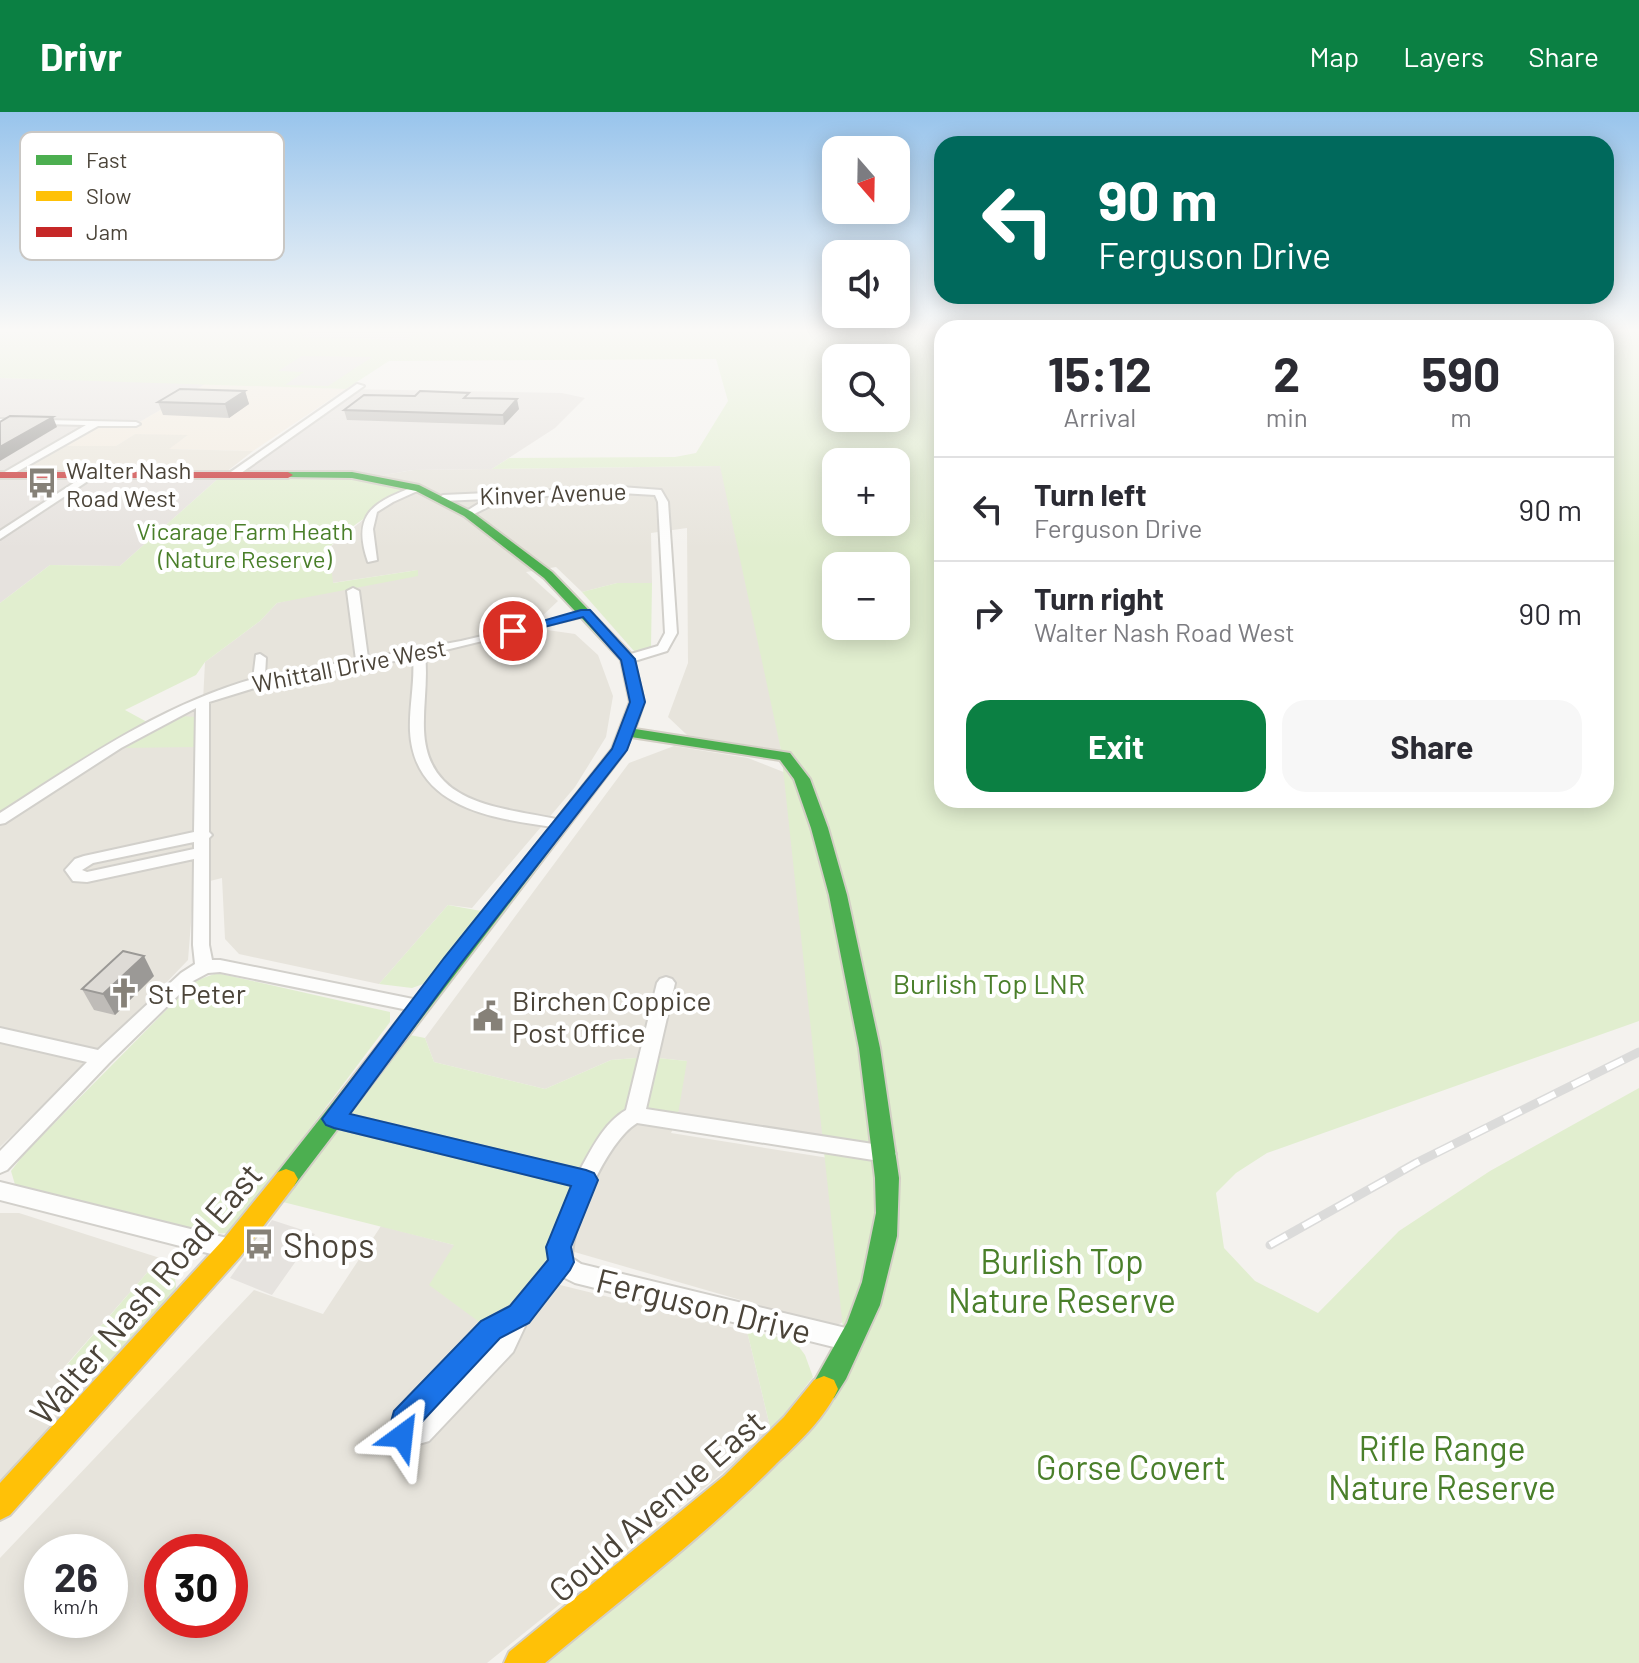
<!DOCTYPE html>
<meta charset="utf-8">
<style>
:root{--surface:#fff;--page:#f7f7f7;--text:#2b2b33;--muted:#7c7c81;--line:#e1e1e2;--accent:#0b8043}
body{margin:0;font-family:Barlow,sans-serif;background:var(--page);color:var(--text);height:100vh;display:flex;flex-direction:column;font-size:30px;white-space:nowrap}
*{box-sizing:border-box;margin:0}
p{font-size:26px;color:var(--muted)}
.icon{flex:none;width:44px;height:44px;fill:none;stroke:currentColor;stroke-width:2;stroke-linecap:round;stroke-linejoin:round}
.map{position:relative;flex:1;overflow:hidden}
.panel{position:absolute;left:934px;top:208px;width:680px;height:488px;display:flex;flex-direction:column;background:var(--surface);border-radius:24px;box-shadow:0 4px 20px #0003}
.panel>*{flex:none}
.hud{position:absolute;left:934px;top:24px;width:680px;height:168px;border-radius:24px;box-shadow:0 4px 20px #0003;background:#00695c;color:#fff;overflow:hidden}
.needle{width:52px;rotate:160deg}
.buttons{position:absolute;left:822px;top:24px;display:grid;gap:16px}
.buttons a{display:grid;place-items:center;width:88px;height:88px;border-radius:16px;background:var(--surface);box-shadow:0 4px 20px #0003;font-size:40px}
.speed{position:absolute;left:24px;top:1422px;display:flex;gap:16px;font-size:40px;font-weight:700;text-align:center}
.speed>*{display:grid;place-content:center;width:104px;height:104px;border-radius:50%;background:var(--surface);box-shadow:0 4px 20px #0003;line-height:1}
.speed small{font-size:20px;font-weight:400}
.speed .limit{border:12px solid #d22;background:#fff;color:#111}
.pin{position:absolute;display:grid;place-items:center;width:68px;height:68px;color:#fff;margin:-34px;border:4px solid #fff;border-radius:50%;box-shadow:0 2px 8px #0007}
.me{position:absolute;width:88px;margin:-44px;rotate:30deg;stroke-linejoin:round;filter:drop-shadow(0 0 6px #0008)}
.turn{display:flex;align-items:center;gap:28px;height:168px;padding:0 32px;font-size:36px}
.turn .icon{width:104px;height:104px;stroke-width:2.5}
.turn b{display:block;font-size:56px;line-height:68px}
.eta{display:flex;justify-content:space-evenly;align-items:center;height:136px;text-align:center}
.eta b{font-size:48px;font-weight:700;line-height:56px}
.cta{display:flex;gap:16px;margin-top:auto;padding:16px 32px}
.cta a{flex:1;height:92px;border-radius:24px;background:var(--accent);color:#fff;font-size:32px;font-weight:700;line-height:92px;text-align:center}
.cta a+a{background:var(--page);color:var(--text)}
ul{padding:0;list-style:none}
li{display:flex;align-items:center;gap:24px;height:104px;padding:0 32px;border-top:2px solid var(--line)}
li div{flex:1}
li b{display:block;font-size:30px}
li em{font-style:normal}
header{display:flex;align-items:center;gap:48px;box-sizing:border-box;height:112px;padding:0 40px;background:var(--accent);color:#fff}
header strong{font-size:38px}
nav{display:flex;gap:44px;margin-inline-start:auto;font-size:28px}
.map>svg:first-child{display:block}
</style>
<header>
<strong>Drivr</strong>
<nav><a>Map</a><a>Layers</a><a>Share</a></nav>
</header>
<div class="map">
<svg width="1639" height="1551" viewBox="0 0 1639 1551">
<rect width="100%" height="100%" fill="#f4f2ee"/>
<g fill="#e7e4dc" fill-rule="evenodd">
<path d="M720,354l38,107 23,177 -94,-15 -19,-18 20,-54 -1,-135 -36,5 1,50h-35l-35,9 -26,-25 -30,5 32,29 -19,18 -27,9 5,8 30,-6 28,4 23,21 15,41 -7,41 -31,50 -103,121 -24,-3 -69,79 -140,-30 -14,-15 -3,-61 -28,7 -6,75 -65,68 -123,119v-327l133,-85 70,-34 2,-39 55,-41 17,-18 141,-33 -86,13 -3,-35 41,-34 3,-37 40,-7z"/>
<path d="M674,634l74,12 38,15 76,366 -185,-19 -6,13 196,31 -17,154 -16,9 -263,-76 -19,32 195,48 24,100 -52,45 -232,187h-487v-105l254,-268 69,24 58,-88 73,19 105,2 61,-123 67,-63 -39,-4 -37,3 -66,29 -111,-27 -9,-24 204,-275zM42,1440h68v68h-68zM162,1440h68v68h-68z"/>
<path d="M0,1101h19l141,45 -101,115 35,15 -94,109z"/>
</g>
<path fill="#f3ebdf" d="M207,271l139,6 -93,62 -86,-2 20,-13 -52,-2 -19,12h-55l34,-22h41z"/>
<path fill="#e6e2de" d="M0,266l207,5 -71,41h-41l-34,22 160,30 125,-87 216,4 23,5 -30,30 -63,41 -79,1 -40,7 -152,-1 -101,90 -70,-1 -50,38z"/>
<path fill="#eae5da" d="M135,322l53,1 -19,14 84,2 -32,25 -215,-1 55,-29h55z"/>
<g fill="#e1eecf" fill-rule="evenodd">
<path d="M0,220h942v468h664v-468h33v689l-372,132 -31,20 -20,20 8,55 31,33 63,32 81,-82 91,-60 149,-83v575h-1101l309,-297 -66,-616 -61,-284 -228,3 17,-11 166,-1 21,-4 32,-52 -12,-42 -327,2 -43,28 -346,-11zM836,246h60v60h-60zM836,350h60v60h-60zM836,454h60v60h-60z"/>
<path d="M352,363l67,13c-32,17 -65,32 -90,60l4,35 85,-13v6l-141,27 -17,18 -55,41 -9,13 -71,35 22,12 -147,98v-217l50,-38 70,1 101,-90z"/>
<path d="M617,471h35l-1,66 -17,2 -52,-59z"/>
<path d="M180,604l16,1 2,30 -78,1z"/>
<path d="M448,793l33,6 -55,72 -14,5 -33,-4z"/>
<path d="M217,861l173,39v10l-153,203 -11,8 -15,1 -195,-46 -5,-17 13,-17 171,-173z"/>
<path d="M400,921l25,5 9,24 111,27 66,-29 37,-3 39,4 -10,59 -42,-5 -49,65 -25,82 -71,68 -61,-45 25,-40 -183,-46z"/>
<path d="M160,1146c15,14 18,23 15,43l-81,87 -35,-14z"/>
<path d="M747,1219l47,9 11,15 8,22 -42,54z"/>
</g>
<g fill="#e6e3df">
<path d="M309,220h108l-11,8 -105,-3z"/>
<path d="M302,244l70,1 -44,29 -43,-1 19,-13 -26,-1z"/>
<path d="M272,1108l43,14 -43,61 -42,-17 14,-20 10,1 13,-18 -8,-3z"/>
</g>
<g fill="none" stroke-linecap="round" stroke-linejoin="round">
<g stroke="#d2d0cb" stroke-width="4">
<g id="street">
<path d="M357,272l7,2 -130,92h-6v-4z"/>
<path d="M0,307l136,3 4,2 -4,2h-38l-92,52 -5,-3 2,-2 83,-48 -86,-2z"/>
<path d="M86,363l8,2 -94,62v-8z"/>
<path d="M416,374l8,2 -31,14 -16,10 -4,17 4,31 -9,2c-17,-49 6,-60 48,-76z"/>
<path d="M621,375l40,3 7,12 9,131 -10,18 -39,12 -4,-1v-6l34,-10 7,-13 -7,-131 -3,-7 -34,-2 -125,5 -2,6 -26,13 -3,-1v-4l21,-13 -43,2 -5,-3 5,-3z"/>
<path d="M353,476l6,3 9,67 93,-17 128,-30v4l-164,40c3,25 -2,50 -1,75 3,79 83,77 141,91l2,3 -7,4c-62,-9 -146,-17 -150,-97 -1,-24 5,-49 3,-73l-129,21 -75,23v130l3,3 -3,3v107l3,15h8l198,40 6,1 3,5 -3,5 -6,1 -198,-40 -12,1 -15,8 -84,82 -102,107 -7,3v-22l87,-89 -87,-20v-14l98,22 83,-77 14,-9 -2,-19 1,-86 -107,23 -14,-1 -8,-11 10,-11 9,-3 110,-24 2,-124 -75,40 -116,75 -5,1v-11c81,-52 159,-107 253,-134l3,-24 4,-1 6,4 -1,18 91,-16 -9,-69zM194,730v7l-107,23 -5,-2 11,-7z"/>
<path d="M666,865l6,2 3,4 -29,126 240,37 7,2 3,6 -3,6 -7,2 -249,-39c-31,19 -65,99 -65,135l9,6 269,65 8,3 4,8 -4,8 -8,3 -275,-68 -12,-6 -36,45 -14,30 -84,89 -27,8 -9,-4 -4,-9 6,-24 87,-90 29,-16 39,-47 4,-28 19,-46 -239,-58 -7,-2 -3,-6 3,-6 7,-2 246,59c12,-22 24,-47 46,-60l31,-127 3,-4z"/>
<path d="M0,1070l231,57 8,3 3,7 -3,7 -8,3 -231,-59z"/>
</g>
</g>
<g stroke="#d3cfc5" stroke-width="4">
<path id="fast" d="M288,360h64l67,13 53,27 80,60 81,84 11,46 -9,27 155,24 20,26 18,49 19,67 33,153 19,130 -2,58 -17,69 -34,74 -12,19 -10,4 -10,-4 -4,-9 37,-66 15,-41 14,-69 -1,-35 -16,-130 -30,-153 -18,-67 -17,-49 -14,-19 -149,-23 -7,16 -330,433 -8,3 -8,-3 -4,-7 4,-7 334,-423 18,-47 -9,-42 -77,-82 -80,-62 -48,-25 -64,-13 -68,-1v-4z"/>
</g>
<g stroke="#d3cfc5" stroke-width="4">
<g id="slow">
<path d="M286,1057l8,3 4,7 -4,7 -54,71 -230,258 -10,5v-37l222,-242 56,-69z"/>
<path d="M824,1264l10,4 4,9c-13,29 -39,53 -62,75 -71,72 -153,134 -231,199h-41l5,-11 215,-176 60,-59 30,-37z"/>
</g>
</g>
<g stroke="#d3cfc5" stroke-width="4">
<path id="jam" d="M0,360h288l5,3 -5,3h-288z"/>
</g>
<use href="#street" fill="#fdfdfc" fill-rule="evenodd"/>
<use href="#fast" fill="#4caf50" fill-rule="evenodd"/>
<use href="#slow" fill="#ffc107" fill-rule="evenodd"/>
<use href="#jam" fill="#c62828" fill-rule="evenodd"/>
<g stroke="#dbdbda" stroke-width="9">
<path id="rail" d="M1270,1133l146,-82 223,-111"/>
</g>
<use href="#rail" stroke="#fff" stroke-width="6" stroke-dasharray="19" stroke-linecap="butt"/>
</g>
<g fill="#bfbcb8">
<path d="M245,279l4,13 -20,14 -66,-3 -5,-13z"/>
<path d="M470,286l49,11 -15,16 -157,-5 -3,-10z"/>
<path d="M154,864l-39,39 -21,-5 -12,-21z"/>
</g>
<g fill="#9b9996">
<path d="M245,279l4,13 -20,14 -4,-14z"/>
<path d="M517,287l2,10 -15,16 -1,-10z"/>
<path d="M53,305l4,10 -57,34v-14z"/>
<path d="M144,844l10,20 -39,39 -12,-21z"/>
</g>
<g fill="#dedbd6" stroke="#9b9996" stroke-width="2">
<path d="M180,277l65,2 -20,13 -67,-2z"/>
<path d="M420,279l49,2 -5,5 53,1 -14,16 -159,-5 20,-15 51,1z"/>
<path d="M10,304l43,1 -53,30v-25z"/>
<path d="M123,839l21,5 -41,38 -21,-5z"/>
</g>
<linearGradient id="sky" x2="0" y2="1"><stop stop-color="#98c4ec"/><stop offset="0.5" stop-color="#faf9f7"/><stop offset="1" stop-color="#faf9f7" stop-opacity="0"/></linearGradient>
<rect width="1639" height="437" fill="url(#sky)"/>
<path fill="#1a73e8" stroke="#114b97" stroke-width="2" d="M581,498h9l45,49 10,43 -18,48 -169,217 -108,147 236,56 8,3 4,7 -27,67 3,15 -4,8 -41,53 -29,15 -83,89 -5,19 -10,4 -10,-4 -5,-10 7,-25 87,-90 29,-15 38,-46 -2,-13 25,-61 -237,-58 -8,-3 -4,-6 122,-161 168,-209 18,-47 -9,-42 -38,-43 -70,18 -6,-4z"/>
<defs>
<g id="bus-bare" transform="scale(2.4)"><path d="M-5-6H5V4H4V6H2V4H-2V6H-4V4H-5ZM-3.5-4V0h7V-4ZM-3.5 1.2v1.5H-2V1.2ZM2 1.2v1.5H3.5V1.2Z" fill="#868178" stroke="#fff" stroke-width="2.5" paint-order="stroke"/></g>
<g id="church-bare" transform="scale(2.4)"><path d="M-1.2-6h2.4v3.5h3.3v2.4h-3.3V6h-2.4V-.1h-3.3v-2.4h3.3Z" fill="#868178" stroke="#fff" stroke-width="2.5" paint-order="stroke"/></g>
<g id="civic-bare" transform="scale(2.4)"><path d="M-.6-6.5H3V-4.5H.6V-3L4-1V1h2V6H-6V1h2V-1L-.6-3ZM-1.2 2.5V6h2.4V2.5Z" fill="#868178" stroke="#fff" stroke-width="2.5" paint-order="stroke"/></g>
</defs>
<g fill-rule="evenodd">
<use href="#bus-bare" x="42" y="371"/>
<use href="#church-bare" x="124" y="881"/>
<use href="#civic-bare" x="488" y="904"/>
<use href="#bus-bare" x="259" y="1132"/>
</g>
<g text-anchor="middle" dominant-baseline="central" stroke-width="8" stroke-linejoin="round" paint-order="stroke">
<g font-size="24" fill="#4b4439" stroke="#fff" text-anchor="start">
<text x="66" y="357">Walter Nash<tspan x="66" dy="28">Road West</tspan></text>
</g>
<g font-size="24" fill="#4b4439" stroke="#fff">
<text transform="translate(553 381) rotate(-2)">Kinver Avenue</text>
<text transform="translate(349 553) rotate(-11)">Whittall Drive West</text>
</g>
<g font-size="24" fill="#4a7f2a" stroke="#fff">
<text x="245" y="418">Vicarage Farm Heath<tspan x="245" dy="28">(Nature Reserve)</tspan></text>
</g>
<g font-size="28" fill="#4a7f2a" stroke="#fff">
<text x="989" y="871">Burlish Top LNR</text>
</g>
<g font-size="28" fill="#4b4439" stroke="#fff" text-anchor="start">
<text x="148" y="881">St Peter</text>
<text x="512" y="888">Birchen Coppice<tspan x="512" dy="32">Post Office</tspan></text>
</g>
<g font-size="34" fill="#4b4439" stroke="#fff" text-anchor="start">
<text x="283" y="1132">Shops</text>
</g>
<g font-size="34" fill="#4a7f2a" stroke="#fff">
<text x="1062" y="1148">Burlish Top<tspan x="1062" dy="39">Nature Reserve</tspan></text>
<text x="1442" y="1335">Rifle Range<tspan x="1442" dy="39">Nature Reserve</tspan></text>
<text x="1131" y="1354">Gorse Covert</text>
</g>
<g font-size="34" fill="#4b4439" stroke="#fff">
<text transform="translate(145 1181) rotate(-49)">Walter Nash Road East</text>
<text transform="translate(704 1193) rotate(14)">Ferguson Drive</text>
<text transform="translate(656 1393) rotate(-41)">Gould Avenue East</text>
</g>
</g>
<rect x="20" y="20" width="264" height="128" rx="12" fill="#fff" stroke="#c9c7c4" stroke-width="2"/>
<rect x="36" y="43" width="36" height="10" fill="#4caf50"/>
<rect x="36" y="79" width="36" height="10" fill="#ffc107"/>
<rect x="36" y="115" width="36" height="10" fill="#c62828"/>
<g font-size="22" fill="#4b4439">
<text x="86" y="56">Fast</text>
<text x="86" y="92">Slow</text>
<text x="86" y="128">Jam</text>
</g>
</svg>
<div class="buttons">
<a><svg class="needle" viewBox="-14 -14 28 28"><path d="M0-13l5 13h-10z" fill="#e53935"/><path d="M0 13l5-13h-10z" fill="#7c7c81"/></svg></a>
<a><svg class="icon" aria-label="sound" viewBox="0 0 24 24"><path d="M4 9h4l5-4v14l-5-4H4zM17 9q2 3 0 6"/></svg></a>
<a><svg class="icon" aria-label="search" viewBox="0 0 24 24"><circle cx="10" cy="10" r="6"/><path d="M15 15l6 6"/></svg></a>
<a>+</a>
<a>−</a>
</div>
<div class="speed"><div>26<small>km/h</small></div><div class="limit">30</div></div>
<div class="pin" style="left:513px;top:519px;background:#d93025"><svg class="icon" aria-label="arrive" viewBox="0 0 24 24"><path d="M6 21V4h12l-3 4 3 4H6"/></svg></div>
<svg class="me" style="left:402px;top:1324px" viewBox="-20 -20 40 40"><path d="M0-17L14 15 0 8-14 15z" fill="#1a73e8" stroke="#fff" stroke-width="4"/></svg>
<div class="hud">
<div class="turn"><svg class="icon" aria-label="left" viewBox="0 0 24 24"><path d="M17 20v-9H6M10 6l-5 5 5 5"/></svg><div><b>90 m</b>Ferguson Drive</div></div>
</div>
<section class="panel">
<div class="eta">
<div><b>15:12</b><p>Arrival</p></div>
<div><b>2</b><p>min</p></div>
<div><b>590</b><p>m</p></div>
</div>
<ul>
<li><svg class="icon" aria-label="left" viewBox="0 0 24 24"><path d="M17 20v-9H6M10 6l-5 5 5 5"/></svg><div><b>Turn left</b><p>Ferguson Drive</p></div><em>90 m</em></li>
<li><svg class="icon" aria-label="right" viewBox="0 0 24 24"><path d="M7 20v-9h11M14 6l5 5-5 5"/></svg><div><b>Turn right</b><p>Walter Nash Road West</p></div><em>90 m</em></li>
</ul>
<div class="cta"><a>Exit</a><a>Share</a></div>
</section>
</div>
